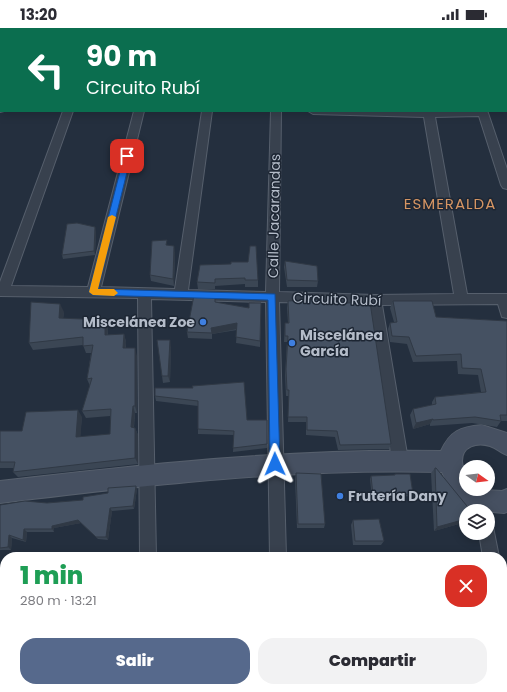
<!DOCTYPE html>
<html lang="es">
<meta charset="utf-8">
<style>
:root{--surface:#fff;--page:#f2f2f3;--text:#2b2b33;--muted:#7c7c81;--accent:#56698c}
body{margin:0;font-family:Poppins,sans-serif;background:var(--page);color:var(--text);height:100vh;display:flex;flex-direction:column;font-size:15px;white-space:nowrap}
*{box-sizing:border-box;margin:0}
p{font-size:13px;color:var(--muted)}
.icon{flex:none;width:22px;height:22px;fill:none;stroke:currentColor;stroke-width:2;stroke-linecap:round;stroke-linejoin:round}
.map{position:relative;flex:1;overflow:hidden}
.side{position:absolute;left:0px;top:524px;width:507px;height:140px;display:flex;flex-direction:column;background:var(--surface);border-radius:16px 16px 0 0;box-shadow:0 2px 10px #0003}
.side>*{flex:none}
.hud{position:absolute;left:0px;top:0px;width:507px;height:84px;box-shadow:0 2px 10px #0003;background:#0b6e4f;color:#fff;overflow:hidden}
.needle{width:26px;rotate:104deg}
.buttons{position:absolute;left:459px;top:432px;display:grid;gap:8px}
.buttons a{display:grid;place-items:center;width:36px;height:36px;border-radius:50%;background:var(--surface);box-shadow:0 2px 10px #0003;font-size:20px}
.pin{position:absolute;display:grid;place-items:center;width:34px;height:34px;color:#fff;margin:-17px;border-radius:8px;box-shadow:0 2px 6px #0006}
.me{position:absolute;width:44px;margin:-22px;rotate:359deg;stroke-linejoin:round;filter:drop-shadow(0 0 3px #0008)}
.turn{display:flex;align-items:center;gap:14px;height:84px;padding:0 20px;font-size:18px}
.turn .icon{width:52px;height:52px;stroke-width:2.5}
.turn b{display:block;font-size:28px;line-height:34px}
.round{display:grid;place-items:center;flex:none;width:42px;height:42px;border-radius:16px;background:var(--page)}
.head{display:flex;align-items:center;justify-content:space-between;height:68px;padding:0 20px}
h1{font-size:24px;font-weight:800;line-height:30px;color:#1e9e55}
.button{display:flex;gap:8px;margin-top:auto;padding:8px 20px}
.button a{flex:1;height:46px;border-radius:16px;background:var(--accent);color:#fff;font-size:16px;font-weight:800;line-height:46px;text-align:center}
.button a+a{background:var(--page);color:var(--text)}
.status{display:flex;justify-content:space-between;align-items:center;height:28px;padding:0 20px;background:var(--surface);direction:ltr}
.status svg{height:11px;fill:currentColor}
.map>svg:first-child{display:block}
</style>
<div class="status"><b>13:20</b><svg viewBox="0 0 49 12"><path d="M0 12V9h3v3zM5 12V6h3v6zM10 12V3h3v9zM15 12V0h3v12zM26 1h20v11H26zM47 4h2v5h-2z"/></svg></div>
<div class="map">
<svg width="507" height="664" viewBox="0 0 507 664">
<rect width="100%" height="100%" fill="#242f3e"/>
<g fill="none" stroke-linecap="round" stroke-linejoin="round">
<g stroke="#565f6c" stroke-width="2">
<g id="street">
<rect x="152" y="0" width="8" height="1"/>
<rect x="215" y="0" width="8" height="1"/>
<rect x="275" y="0" width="8" height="1"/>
<rect x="343" y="0" width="8" height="1"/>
<rect x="458" y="0" width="8" height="1"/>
<path d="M0,17h1l-1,7z"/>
<path d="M0,76l1,7h3l-4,1z"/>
<path d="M63,83h10l-62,175 77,1 46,-176h10l-43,176 74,2 27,-178h10l-24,179 78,2 5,-181h10l-2,181 96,3 79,-1 -30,-177 -111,-3 -5,-3h179l1,2 19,56v20l-4,-1 -2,-3 -22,-69 -44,1 32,177h40v24l-5,-1 -4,-13 -116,1 26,155 -3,5 -5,2 -5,-2 -3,-5 -23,-155 -90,-3 7,255h-16l-4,-255 -115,-3 5,258h-16l-2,-259 -138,-2v-14z"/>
<path d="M488,497l5,2 6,30h-16l-4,-24h9z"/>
<path d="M502,573l5,2v40l-5,-2z"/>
<path d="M143,659h18l1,5h-20z"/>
<path d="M274,659h18l1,5h-20z"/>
</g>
</g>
<g stroke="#565f6c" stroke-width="2">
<path id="secondary" d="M482,397l25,8v22c-6,-2 -11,-7 -17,-9 -13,-4 -28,0 -28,15 0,6 3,10 4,15 1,4 0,9 0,13l36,2 5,-2v23l-3,1 -24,-2 -20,-9 -9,-10 -9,-20c-149,-4 -295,13 -442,31v-22c147,-17 293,-33 441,-30 9,-20 19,-24 41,-26z"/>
</g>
<use href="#street" fill="#38414e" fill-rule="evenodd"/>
<use href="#secondary" fill="#465061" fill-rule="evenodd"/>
</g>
<g fill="#3b4654">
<path d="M96,203l-1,24 -32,4 -1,-4z"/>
<path d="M175,224l-1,34 -23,-5 -1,-6z"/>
<path d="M285,233l33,20 -1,6h-30l-3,-20z"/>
<path d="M231,236l27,16v7h-13v-3l-30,2v3h-17l-1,-7z"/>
<path d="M288,273l37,3 66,140 -2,5 -51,1 -3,-13 -29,-2v-13h-18l1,-26h-3l-1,-21 2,-33h-3l1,-19h3l-1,-15z"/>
<path d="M393,273l43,16 71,4v100h-6l-4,6 -25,-4 -42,3v-2l-17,5 -3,-14 3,-6 19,-4v-3l3,-5 46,-5 -3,-17 -20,-1 -1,-13 -44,1 -6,-18 -17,-2 -2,-13 2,-6 4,-1 -4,-14z"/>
<path d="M215,274l34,6 12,-5 -1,44 -24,-4 1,-13 -25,4v5l-24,-1 -1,-6z"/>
<path d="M64,284l-1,7 45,9v7l16,-1 2,8v6l11,8v57h-2l-1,15h1l3,7v29l-120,13 -5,-5 1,-4h-14v-37h22l60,-14 -2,20 30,-3v-18l-24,2 -4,-7 8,-25 -3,-7 4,-26h-5l-3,-8 -50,5 -4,-7z"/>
<path d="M171,319l-1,35 -7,1 -1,-7z"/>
<path d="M193,360l54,32 20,24v4l-34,4 1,-17 -36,-1v-28l-42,-5 -1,-5z"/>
<path d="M435,440l31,43v11l-32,9 -3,-58z"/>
<path d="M296,445l29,51 -1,4h-27l-2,-49z"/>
<path d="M395,446l18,20 -2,2 -22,2 -1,2 -16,-2 -2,-19 1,-3 23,-1z"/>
<path d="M137,461l-3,20 -22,2 -4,29 -10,-1 -17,-16 -27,5v4h-27l-1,10 -14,-4 -1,12h-11v-45l47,-2 36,-3 25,-7z"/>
<path d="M353,492l31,21 -3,4h-28l-2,-20z"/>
<path d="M0,588h5v56l-5,1z"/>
<path d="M502,598l5,17v6l-5,2z"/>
<path d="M477,659h1l29,5h-34v-4z"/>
</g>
<g fill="#303945">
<path d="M95,199l1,4 -1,24 -1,-4z"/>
<path d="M174,218l1,6 -1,34 -1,-7z"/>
<path d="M60,276l4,8 -2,14 -3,-8z"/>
<path d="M105,292l3,8 -1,15 -2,-8z"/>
<path d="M237,295v6l-25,5 -1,-6z"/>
<path d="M124,306l2,8 -1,14 -2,-8z"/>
<path d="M170,312l1,7 -1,35 -2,-6z"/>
<path d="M135,320l2,8v57l-2,-7z"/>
<path d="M133,378l2,7 -2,20 -2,-6z"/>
<path d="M78,382l4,7 -2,26 -4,-6z"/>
<path d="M433,391l-3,5 -17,5 3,-6z"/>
<path d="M135,400l3,7v29l-3,-6z"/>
<path d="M136,458l1,3 -3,20 -1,-3z"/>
<path d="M110,480l2,3 -4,29 -2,-3z"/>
<path d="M466,491v3l-32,9 3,-4z"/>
<path d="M78,492l3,3 -27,5v4l-2,-3v-3z"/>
<path d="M24,501l3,3 -1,10 -3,-2z"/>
<path d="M9,507l3,3 -1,12 -3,-3z"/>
</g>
<g fill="#455162" stroke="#303945">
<rect x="282" y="0" width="53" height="1"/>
<path d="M77,195l18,4 -1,24 -32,4 5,-31z"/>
<path d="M167,212l-1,5 8,1 -1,33 -23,-4 2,-34z"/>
<path d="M250,218h6l2,34h-13v-2l-30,1v4l-18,-1 3,-17 31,-1v-2h17z"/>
<path d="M285,233l32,5 1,15 -31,-1z"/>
<path d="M194,267l21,1v6l34,6v-5h12l-1,38 -24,-4 1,-14 -26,5 1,5 -25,-1z"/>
<path d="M324,271l1,5 45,-2 21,142 -51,1 -3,-14 -30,-1v-13h-19l1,-27h-2l-1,-21 2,-33h-3v-13h4l-1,-22z"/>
<path d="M393,273h39l4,16 71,4v94h-7l1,6 -26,-4 -42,3v-1l-17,4 -3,-14 23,-5 -1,-7 51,-5 -5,-23 -19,-1 -1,-14 -45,2 -7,-19 -17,-1 -2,-13 7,-1z"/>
<path d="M31,274l29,2 -1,14 46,2v15l19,-1 -1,14h12v58h-2l-2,21 4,1v30l-122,14 2,-10h-15v-31h22l4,-19 52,-2 -2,27 34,-3 1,-25 -29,2 10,-33 -5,1 6,-34 -10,1v-9l-54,6z"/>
<path d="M157,312h13l-2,36h-6z"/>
<path d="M244,354l3,38h20v24l-34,4 1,-17 -36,-2v-28l-43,-5v-8h38l-1,-2z"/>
<path d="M435,440h1l35,43h-5v8l-29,8z"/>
<path d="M296,445l25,1 4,50h-27z"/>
<path d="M395,446h15l3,20 -24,1v3l-16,-3 -2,-19 24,-1z"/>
<path d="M136,458l-3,20 -23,2 -4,29h-10l-18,-17 -26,6v3h-28l-1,11 -14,-5 -1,12 -8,1v-43l25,-4 22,2 36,-3v-3l25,-4v-5z"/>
<path d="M379,491l5,22h-29l-2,-21z"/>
<path d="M0,588h5v53l-5,1z"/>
<path d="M502,598l5,17v6h-5z"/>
<path d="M502,658h5v6h-28l-1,-5h24z"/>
</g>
<path fill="#1a73e8" stroke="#114b97" d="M127,126l4,2 -33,133 177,5 5,170 -2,3 -3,2 -4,-2 -1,-3 -2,-164 -175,-5 -4,-3 35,-136z"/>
<path fill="#f59e0b" d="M112,187l4,2 -18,72h16l4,4 -4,3 -21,-1 -4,-3 19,-75z"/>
<g fill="#3f7fe0" stroke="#1d2633" stroke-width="1.5">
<circle cx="203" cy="294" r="4"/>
<circle cx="292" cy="315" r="4"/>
<circle cx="340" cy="468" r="4"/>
</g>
<g text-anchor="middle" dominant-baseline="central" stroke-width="3" stroke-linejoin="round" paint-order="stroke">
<g font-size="14" fill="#b4bcc9" stroke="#1d2633">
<text transform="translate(274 188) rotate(-89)">Calle Jacarandas</text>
<text transform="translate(337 271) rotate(2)">Circuito Rubí</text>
</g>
<g font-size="14" font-weight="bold" fill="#b4bcc9" stroke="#1d2633" text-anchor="start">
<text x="195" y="294" text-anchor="end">Miscelánea Zoe</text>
<text x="300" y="307">Miscelánea<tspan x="300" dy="16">García</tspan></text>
<text x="348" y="468">Frutería Dany</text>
</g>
<g font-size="15" letter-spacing="1" fill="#d59563" stroke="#1d2633">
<text x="450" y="175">ESMERALDA</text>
</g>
</g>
</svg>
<div class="buttons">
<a><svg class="needle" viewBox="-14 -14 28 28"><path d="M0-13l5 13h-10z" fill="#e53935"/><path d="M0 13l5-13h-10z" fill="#7c7c81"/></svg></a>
<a><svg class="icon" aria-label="layers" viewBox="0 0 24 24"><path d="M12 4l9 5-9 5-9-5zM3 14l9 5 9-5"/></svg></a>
</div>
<div class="pin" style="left:127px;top:128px;background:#d93025"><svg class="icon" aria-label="arrive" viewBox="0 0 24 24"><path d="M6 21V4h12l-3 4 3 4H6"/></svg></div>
<svg class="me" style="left:275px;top:436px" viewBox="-20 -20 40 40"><path d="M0-17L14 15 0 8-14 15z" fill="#1a73e8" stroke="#fff" stroke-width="4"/></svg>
<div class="hud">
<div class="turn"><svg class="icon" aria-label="left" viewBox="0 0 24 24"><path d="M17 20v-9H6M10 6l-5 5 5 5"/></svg><div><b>90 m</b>Circuito Rubí</div></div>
</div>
<section class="side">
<div class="head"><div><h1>1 min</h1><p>280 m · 13:21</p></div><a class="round" style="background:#d93025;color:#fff"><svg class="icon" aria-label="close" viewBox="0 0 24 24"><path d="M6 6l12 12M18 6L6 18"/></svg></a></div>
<div class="button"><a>Salir</a><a>Compartir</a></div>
</section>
</div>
